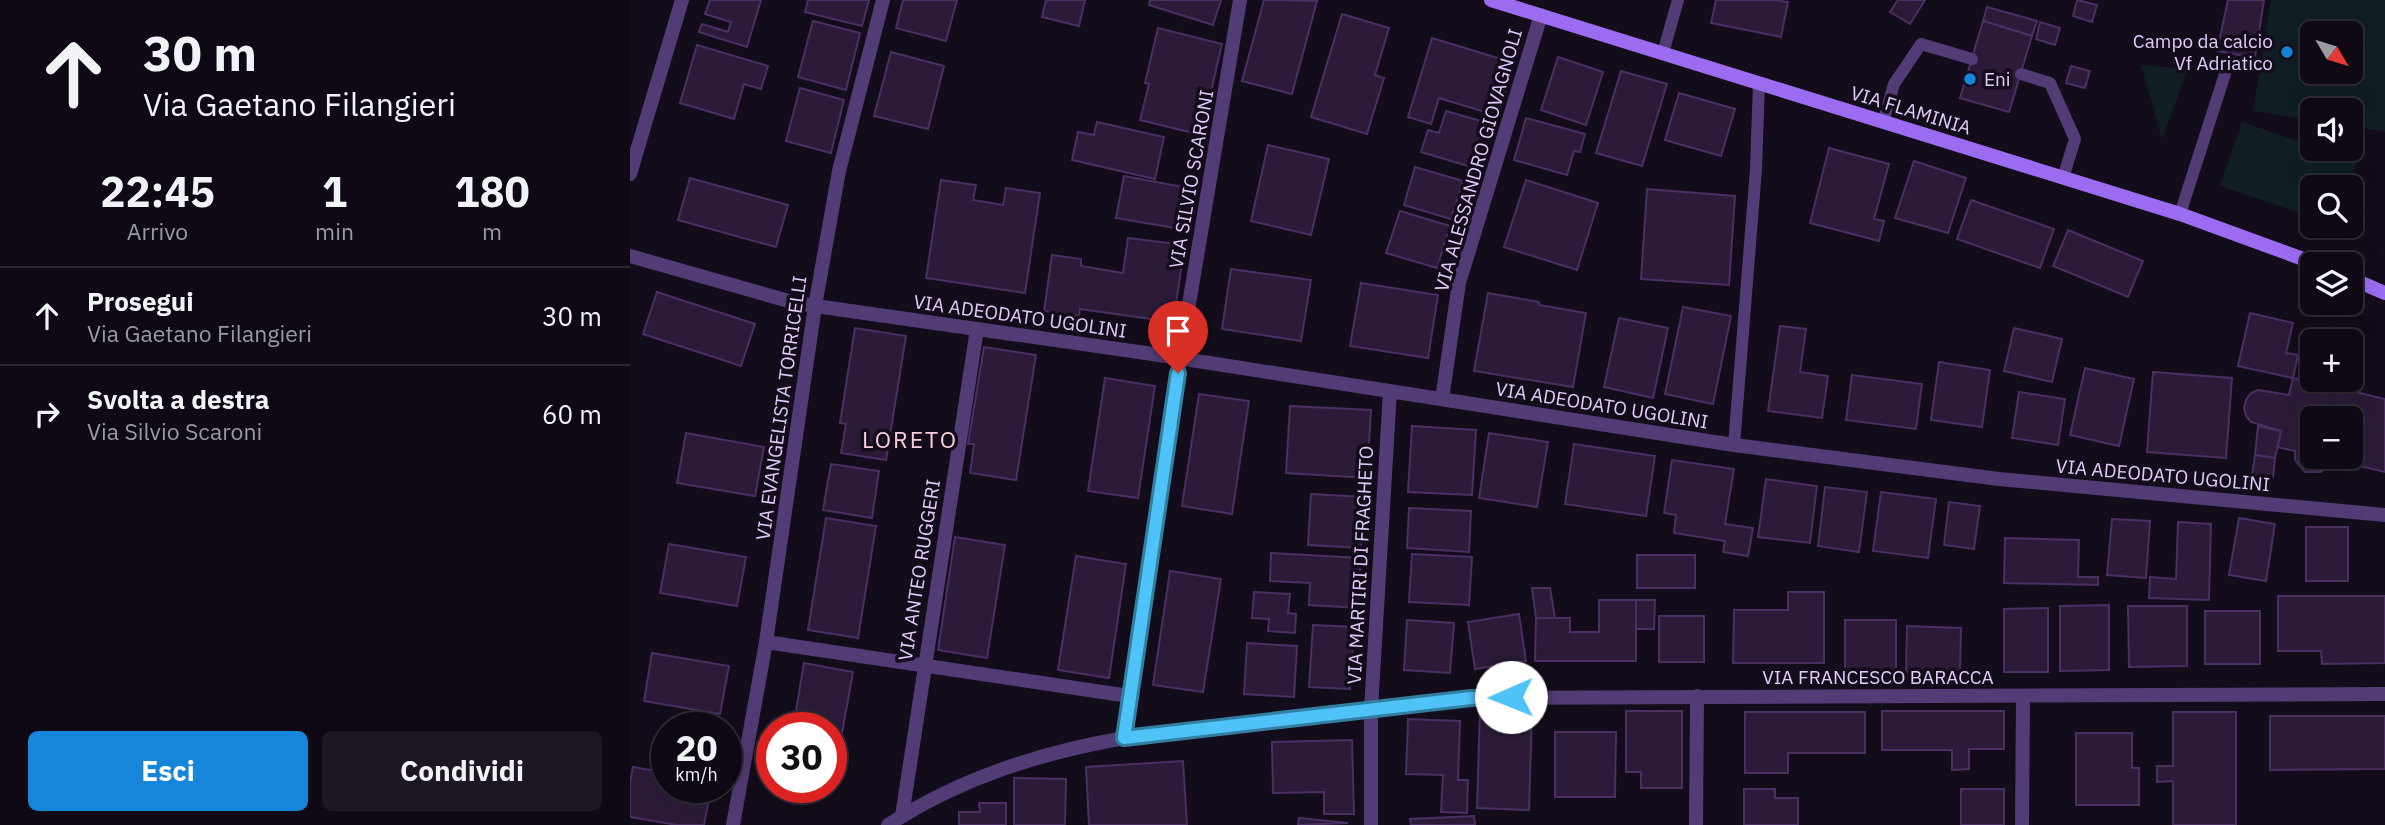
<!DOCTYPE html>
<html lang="it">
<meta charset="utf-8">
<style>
:root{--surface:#0e0914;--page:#1c1722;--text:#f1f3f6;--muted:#9b9aa0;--line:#2e2a34;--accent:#1686db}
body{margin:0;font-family:"IBM Plex Sans",sans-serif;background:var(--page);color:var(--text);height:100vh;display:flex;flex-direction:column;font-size:26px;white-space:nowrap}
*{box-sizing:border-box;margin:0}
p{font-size:23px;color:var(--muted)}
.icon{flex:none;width:38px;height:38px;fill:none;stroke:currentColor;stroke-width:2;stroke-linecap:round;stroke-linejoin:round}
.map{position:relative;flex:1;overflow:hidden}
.sheet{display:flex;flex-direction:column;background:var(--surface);width:630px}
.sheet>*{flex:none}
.top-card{background:#0e0914;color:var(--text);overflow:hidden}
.needle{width:46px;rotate:128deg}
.buttons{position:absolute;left:1670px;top:21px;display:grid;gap:14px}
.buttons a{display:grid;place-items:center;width:63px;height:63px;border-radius:10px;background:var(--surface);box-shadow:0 7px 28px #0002,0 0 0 2px var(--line);font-size:35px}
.speed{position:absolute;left:21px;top:712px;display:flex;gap:14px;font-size:35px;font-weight:700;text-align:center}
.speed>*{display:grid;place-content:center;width:91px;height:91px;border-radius:50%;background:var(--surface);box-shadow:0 7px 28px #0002,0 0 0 2px var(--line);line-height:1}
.speed small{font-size:18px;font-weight:400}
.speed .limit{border:10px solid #d22;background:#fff;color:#111}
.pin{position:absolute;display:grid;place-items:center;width:60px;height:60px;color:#fff;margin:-72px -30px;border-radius:50% 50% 50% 0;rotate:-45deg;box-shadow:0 0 7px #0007}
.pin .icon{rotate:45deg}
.me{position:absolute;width:77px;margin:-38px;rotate:269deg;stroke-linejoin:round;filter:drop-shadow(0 0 5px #0008)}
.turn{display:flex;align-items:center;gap:24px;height:147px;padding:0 28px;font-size:32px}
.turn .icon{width:91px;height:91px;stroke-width:2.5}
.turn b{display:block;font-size:49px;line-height:60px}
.eta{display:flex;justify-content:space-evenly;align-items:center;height:119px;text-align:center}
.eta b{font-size:42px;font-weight:700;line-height:49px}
.button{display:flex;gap:14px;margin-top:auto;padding:14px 28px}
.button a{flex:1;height:80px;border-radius:10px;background:var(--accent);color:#fff;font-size:28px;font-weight:700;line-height:80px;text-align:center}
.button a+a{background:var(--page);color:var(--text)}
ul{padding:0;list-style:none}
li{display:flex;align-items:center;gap:21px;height:98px;padding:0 28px;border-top:2px solid var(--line)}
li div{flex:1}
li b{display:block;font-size:26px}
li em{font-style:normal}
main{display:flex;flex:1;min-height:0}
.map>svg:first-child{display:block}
</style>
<main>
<section class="sheet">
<div class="top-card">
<div class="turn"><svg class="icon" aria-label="ahead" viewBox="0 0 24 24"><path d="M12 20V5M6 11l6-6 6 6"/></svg><div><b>30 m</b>Via Gaetano Filangieri</div></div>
</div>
<div class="eta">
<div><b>22:45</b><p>Arrivo</p></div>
<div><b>1</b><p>min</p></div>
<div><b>180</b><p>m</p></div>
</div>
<ul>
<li><svg class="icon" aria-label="ahead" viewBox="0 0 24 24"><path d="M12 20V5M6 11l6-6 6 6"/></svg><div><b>Prosegui</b><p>Via Gaetano Filangieri</p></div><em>30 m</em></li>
<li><svg class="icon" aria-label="right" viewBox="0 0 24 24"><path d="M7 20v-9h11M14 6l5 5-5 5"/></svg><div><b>Svolta a destra</b><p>Via Silvio Scaroni</p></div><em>60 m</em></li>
</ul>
<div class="button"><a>Esci</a><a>Condividi</a></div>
</section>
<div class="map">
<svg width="1755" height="825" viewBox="0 0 1755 825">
<rect width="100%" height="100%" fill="#130c1a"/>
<g fill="#101e23" fill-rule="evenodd">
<path d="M1641,0h114v132l-35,-6v-16h-38v10l-59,-9zM1682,33h38v39h-38z"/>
<path d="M1511,65l47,4 -26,70z"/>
<path d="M1612,122l70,24v3h9l36,12 -9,26h-36v30l-92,-31z"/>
</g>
<g fill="#2b1b39" stroke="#4a2f63" stroke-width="2" fill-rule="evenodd">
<path d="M80,0h51l-14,47 -48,-15 3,-8 26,8 3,-10 -26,-8z"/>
<path d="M178,0h61l-7,26 -57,-14z"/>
<path d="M273,0h54l-11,41 -50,-13z"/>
<path d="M416,0h39l-6,26 -37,-9z"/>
<path d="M520,0h71l-8,25 -64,-20z"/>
<path d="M634,0l53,1 -25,93 -50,-13z"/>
<path d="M1086,0h59l13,2 -7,35 -70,-14z"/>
<path d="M1268,0h27l-15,24 -20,-12z"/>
<path d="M1447,0l20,5 -5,17 -19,-6z"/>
<path d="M1598,0h36l-9,58 -38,-7z"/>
<path d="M1357,7l50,14 -5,15 -49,-15z"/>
<path d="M712,14l47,14 -14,47 9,3 -17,56 -56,-17z"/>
<path d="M183,21l47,12 -14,57 -48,-13z"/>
<path d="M1353,21l49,15 -23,76 -49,-14z"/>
<path d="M1410,22l20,6 -5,17 -19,-6z"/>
<path d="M528,28l64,16 -21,91 -61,-15 9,-36 -4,-1z"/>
<path d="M802,38l82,25 -16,53 -59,-18 -8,26 -23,-7z"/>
<path d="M67,45l71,21 -7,23 -17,-5 -10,35 -54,-16z"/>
<path d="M261,52l53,14 -16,63 -54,-13z"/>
<path d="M928,57l45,15 -17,53 -45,-15z"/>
<path d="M1441,66l19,5 -5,17 -19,-5z"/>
<path d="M991,71l46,13 -25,82 -46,-13z"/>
<path d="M170,88l44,12 -13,53 -45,-12z"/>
<path d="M1049,93l56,16 -14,47 -56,-16z"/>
<path d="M816,111l45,13 -13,45 -57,-17 7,-22 11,3z"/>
<path d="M896,118l59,16 -5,18 -6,-1 -7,24 -53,-15z"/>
<path d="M467,122l67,15 -9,42 -83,-19 6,-28 16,3z"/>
<path d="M638,145l61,14 -18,76 -60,-14z"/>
<path d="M1199,148l60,16 -15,55 10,2 -5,20 -69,-18z"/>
<path d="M1284,161l52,17 -18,55 -53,-15z"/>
<path d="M785,167l48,14 -12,38 -47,-14z"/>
<path d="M494,176l70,13 -7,41 -71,-12z"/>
<path d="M60,178l98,27 -12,42 -98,-27z"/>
<path d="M311,180l35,5 -3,15 30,5 3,-17 34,5 -15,100 -99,-15z"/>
<path d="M896,180l72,23 -21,67 -73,-23z"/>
<path d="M1017,189l88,7 -6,89 -88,-6z"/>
<path d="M1341,200l83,29 -14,39 -83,-29z"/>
<path d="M770,211l50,15 -13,42 -51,-15z"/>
<path d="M1438,230l75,31 -15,36 -75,-31z"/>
<path d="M498,238l57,7 -12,77 -93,-13 -1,7 -35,-5 8,-56 29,4v7l42,7z"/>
<path d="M601,269l80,11 -10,61 -79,-12z"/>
<path d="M731,283l77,12 -10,63 -78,-12z"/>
<path d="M27,292l98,32 -14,42 -98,-32z"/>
<path d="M858,293l51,9v3l47,8 -13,74 -99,-16z"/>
<path d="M1053,307l48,9 -18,88 -48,-10z"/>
<path d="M1620,313l43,10 -7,30 12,2 -5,23 -55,-12z"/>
<path d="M989,318l49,10 -15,70 -49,-11z"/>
<path d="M1150,326l26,3 -6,43 28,4 -6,42 -54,-7z"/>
<path d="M225,328l51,8 -20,124 -45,-7 5,-29 -6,-1z"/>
<path d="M1384,328l48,11 -10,43 -48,-11z"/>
<path d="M354,347l52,8 -20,125 -46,-7 4,-29h-6z"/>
<path d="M1309,362l51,8 -8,57 -51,-7z"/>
<path d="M1455,368l49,11 -15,67 -49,-11z"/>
<path d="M1523,372l79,6 -6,80 -79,-6z"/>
<path d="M1222,375l70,9 -6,45 -70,-9z"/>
<path d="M475,378l50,8 -17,112 -50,-7z"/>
<path d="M1663,378l18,4 1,-2h33l2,10 38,9v73l-55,-13 -3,8 -6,5h-16l-10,-12v-9l-18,-4 4,-16 -30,-9 -5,-6 -2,-8 2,-8 5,-7 7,-3 31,5zM1682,418h38v39h-38z"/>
<path d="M1389,392l46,7 -7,46 -46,-7z"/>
<path d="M569,394l50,7 -17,113 -50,-8z"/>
<path d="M660,406l81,4 -4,68 -81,-5z"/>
<path d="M782,426l64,4 -4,65 -64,-3z"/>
<path d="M1628,426l23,5 -6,27 -20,-3z"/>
<path d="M56,433l78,14 -9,49 -78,-13z"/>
<path d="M859,433l59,9 -11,65 -58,-9z"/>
<path d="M944,444l81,12 -9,60 -81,-12z"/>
<path d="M1625,455l20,3 -2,19 -21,-2z"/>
<path d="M1042,460l62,9 -9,55 28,4 -5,28 -25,-4 2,-11 -51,-8 2,-18 -12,-2z"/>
<path d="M201,464l48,7 -7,47 -49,-8z"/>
<path d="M1136,479l51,7 -7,57 -52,-6z"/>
<path d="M1195,487l42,5 -8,60 -41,-6z"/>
<path d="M1251,492l55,7 -8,59 -55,-7z"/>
<path d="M681,494l53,3 -3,51 -53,-3z"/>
<path d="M1319,502l31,4 -6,43 -30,-4z"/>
<path d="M779,508l62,3 -2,41 -62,-4z"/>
<path d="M196,518l50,8 -18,112 -50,-8z"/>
<path d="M1609,518l36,6 -9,57 -37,-6z"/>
<path d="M1482,519l38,2 -4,57 -39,-3z"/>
<path d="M1548,522l33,2 -2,76 -60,-2 1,-21 26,2z"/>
<rect x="1676" y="527" width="42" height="54"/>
<path d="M325,537l50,8 -18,113 -49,-8z"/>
<path d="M1375,538l74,2 -1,37h20v8l-94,-2z"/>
<path d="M39,544l77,13 -9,49 -77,-13z"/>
<path d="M641,553l90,5 -3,50 -49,-3 1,-22 -40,-2z"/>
<path d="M782,554l60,3 -3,48 -60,-3z"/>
<rect x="1007" y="555" width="58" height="33"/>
<path d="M446,556l50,8 -17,114 -51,-8z"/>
<path d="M540,571l51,8 -18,113 -50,-7z"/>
<path d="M902,588h18l5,30h-19z"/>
<path d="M624,592l36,2 -2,19 8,1 -1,19 -27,-2 1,-12 -17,-1z"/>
<path d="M1158,592h36v71h-91l1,-53h54z"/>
<path d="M1648,596h107v67l-63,1 -1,-13h-43z"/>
<path d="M969,600h37v61h-101l1,-43h34v14h29z"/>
<path d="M1006,600h19l-1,29h-18z"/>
<path d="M1479,605v65l-49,1v-65z"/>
<path d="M1498,606h59v60l-58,1z"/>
<path d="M1418,608v64h-44v-63z"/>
<rect x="1575" y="611" width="55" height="53"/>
<path d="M889,614l7,47 -51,8 -7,-47z"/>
<rect x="1029" y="616" width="45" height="46"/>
<path d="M777,620l47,3 -4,50 -46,-3z"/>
<rect x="1215" y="620" width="51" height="50"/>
<path d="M683,625l41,2 -4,62 -41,-2z"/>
<path d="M1277,626l54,2 -1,45 -54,-1z"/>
<path d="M617,643l50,3 -3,51 -50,-3z"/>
<path d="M22,653l77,13 -9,48 -76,-13z"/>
<path d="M174,663l49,9 -20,111 -2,-55h-38z"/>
<path d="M850,709l52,2 -3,99 -52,-2z"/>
<path d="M996,711h56v77h-41v-16h-15z"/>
<path d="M1252,711h122v38h-35v20l-17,1v-20h-70z"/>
<path d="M1115,712h120v41h-77v20h-43z"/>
<path d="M1543,712h63v113h-63v-44l-16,1v-16h16z"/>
<path d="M1640,716h115v53l-115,1z"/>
<path d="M778,719l52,2 -2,59h10l-1,33 -26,-1 2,-37 -37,-1z"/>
<path d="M925,732h61l-1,65h-60z"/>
<path d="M1446,733h56v35h7v37h-63z"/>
<path d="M722,740l2,74h-30v-22l-51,1 -1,-51z"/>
<path d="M553,761l4,64h-98l-3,-58z"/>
<path d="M3,767l34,6v15h44l-7,37h-27l-47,-8v-34z"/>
<path d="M384,778l52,1 -1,46h-51z"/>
<path d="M1114,789h31v9h23v27h-54z"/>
<rect x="1331" y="789" width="43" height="36"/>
<path d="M349,803h27v22h-47v-13h21z"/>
<path d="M844,816l1,9h-64l-1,-6z"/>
<path d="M669,818l49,5 -50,2z"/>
</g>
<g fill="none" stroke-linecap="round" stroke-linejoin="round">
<g stroke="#513c75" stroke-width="12">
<path d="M1033,53l15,-53"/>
<path d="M1391,74l29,9 25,56 -12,39"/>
<path d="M1253,122l11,-38 27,-40 51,15"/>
<path d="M1550,214l45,-140"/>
<path d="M1104,445l22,-276 3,-86"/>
</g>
<g stroke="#513c75" stroke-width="14">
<path d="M0,174l52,-174"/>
<path d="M0,256l162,46 23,4 331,47 588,92 265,34 386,36"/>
<path d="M812,399l17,-116 82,-268"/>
<path d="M136,642l363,54"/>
<path d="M494,738l56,-380 60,-358"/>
<path d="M272,816l75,-487"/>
<path d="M103,825l33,-183 49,-336 24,-135 44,-171"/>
<path d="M258,825c72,-47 152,-72 236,-87l347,-40 914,-4"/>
<path d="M741,825v-116l19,-318"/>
<path d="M1066,825l1,-129"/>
<path d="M1392,825l1,-129"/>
</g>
<g stroke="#9b6cf0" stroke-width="14">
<path d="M861,0l689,214 137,50"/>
<path d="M1720,278l35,15"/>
</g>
</g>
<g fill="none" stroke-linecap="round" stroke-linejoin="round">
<g stroke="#337fa1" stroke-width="18">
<path id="route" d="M548,373l-54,365 347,-40 40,-1"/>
</g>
<use href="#route" stroke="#4fc3f7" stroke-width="12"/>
</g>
<g fill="#1686db" stroke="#130c1a" stroke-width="2.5">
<circle cx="1657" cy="52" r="7"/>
<circle cx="1340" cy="79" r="7"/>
</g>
<g text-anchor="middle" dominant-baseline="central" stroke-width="7" stroke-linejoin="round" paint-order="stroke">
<g font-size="19" fill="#e0cbfa" stroke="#130c1a" text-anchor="end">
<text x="1643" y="41">Campo da calcio<tspan x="1643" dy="22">Vf Adriatico</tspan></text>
<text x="1354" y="79" text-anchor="start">Eni</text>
</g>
<g font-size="19" fill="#e0cbfa" stroke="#130c1a">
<text transform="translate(1281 110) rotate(17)">VIA FLAMINIA</text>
<text transform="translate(848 160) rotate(-74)">VIA ALESSANDRO GIOVAGNOLI</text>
<text transform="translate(561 179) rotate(-80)">VIA SILVIO SCARONI</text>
<text transform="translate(390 316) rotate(8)">VIA ADEODATO UGOLINI</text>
<text transform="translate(972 405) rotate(9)">VIA ADEODATO UGOLINI</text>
<text transform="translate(151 408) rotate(-82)">VIA EVANGELISTA TORRICELLI</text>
<text transform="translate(1533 475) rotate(5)">VIA ADEODATO UGOLINI</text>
<text transform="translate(730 565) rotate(-87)">VIA MARTIRI DI FRAGHETO</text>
<text transform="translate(289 570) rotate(-81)">VIA ANTEO RUGGERI</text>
<text x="1248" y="677">VIA FRANCESCO BARACCA</text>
</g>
<g font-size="23" letter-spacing="2" fill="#facddb" stroke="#130c1a">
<text x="280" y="439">LORETO</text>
</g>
</g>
</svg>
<div class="buttons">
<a><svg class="needle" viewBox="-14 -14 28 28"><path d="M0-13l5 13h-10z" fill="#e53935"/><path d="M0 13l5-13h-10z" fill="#9b9aa0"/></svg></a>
<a><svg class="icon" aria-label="sound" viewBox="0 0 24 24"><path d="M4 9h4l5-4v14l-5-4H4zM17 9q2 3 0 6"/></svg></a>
<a><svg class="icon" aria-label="search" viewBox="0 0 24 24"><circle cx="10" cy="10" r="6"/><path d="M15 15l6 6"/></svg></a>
<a><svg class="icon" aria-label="layers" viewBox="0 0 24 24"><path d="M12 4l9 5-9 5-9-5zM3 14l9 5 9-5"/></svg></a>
<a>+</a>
<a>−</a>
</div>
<div class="speed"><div>20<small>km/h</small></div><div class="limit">30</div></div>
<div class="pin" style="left:548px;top:373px;background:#d93025"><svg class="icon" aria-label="arrive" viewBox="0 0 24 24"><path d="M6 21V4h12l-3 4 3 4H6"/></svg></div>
<svg class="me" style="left:881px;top:697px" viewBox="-20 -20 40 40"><circle r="19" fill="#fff"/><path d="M0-13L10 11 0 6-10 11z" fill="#4fc3f7"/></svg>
</div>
</main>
